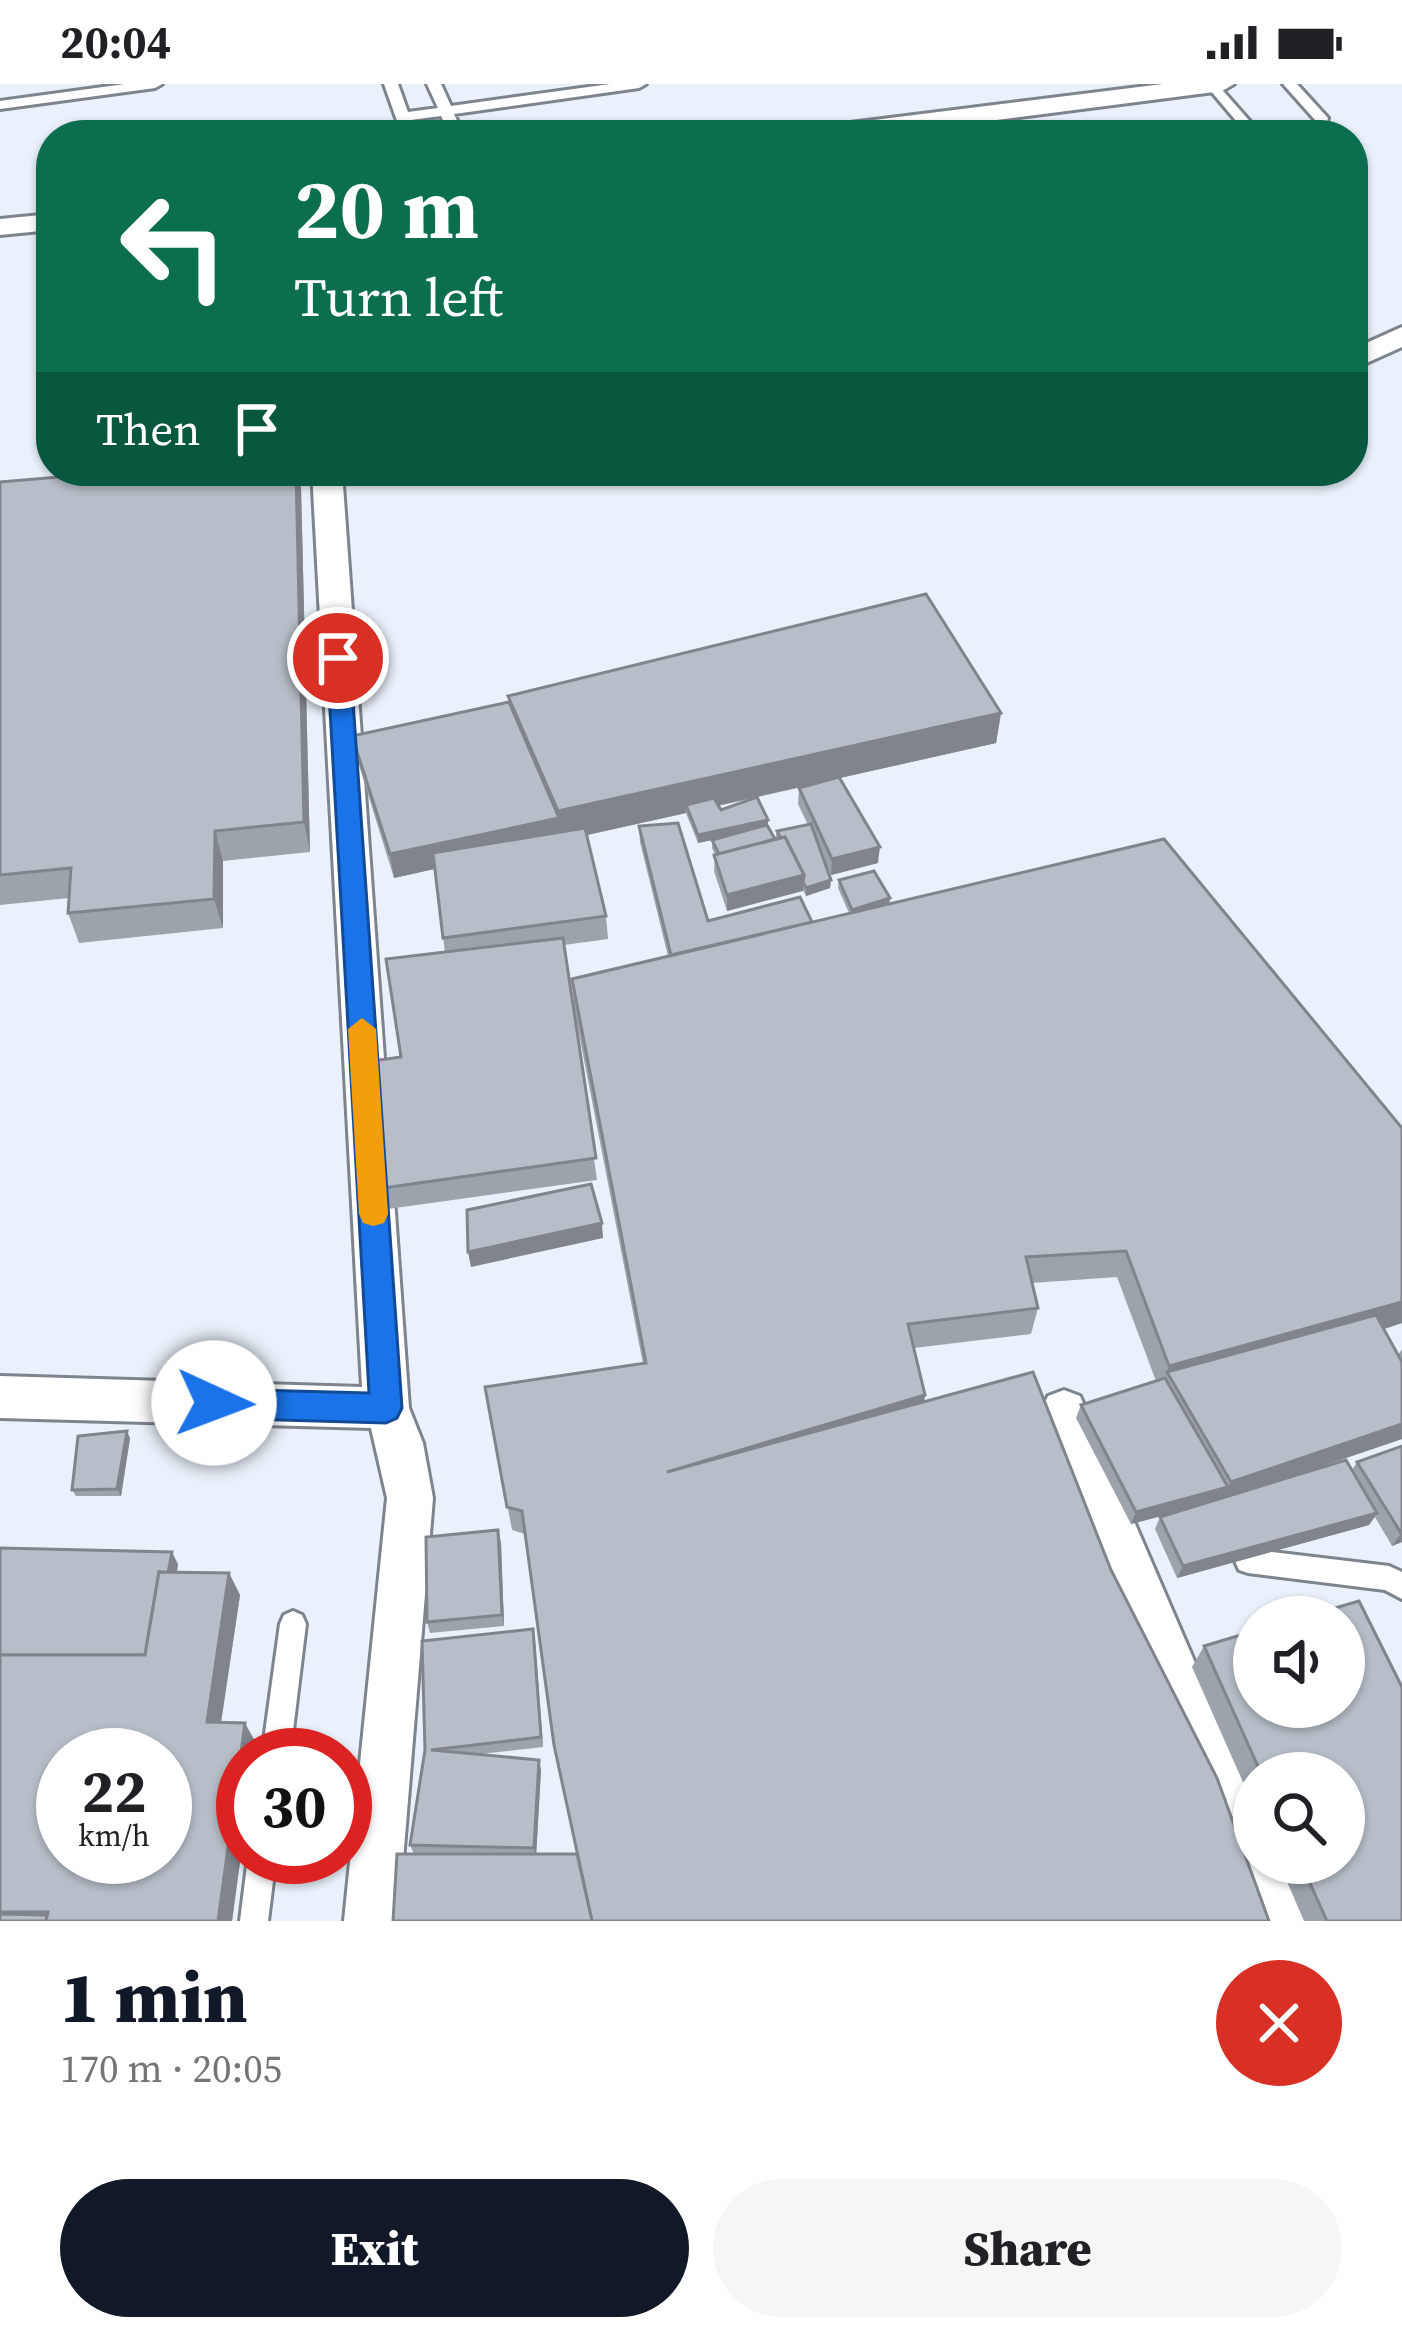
<!DOCTYPE html>
<meta charset="utf-8">
<style>
:root{--surface:#fff;--page:#f6f6f6;--text:#202124;--muted:#757577;--accent:#111827}
body{margin:0;font-family:"Source Serif 4",serif;background:var(--page);color:var(--text);height:100vh;display:flex;flex-direction:column;font-size:45px;white-space:nowrap}
*{box-sizing:border-box;margin:0}
p{font-size:39px;color:var(--muted)}
.icon{flex:none;width:66px;height:66px;fill:none;stroke:currentColor;stroke-width:2;stroke-linecap:round;stroke-linejoin:round}
.map{position:relative;height:1837px;overflow:hidden}
.panel{display:flex;flex-direction:column;background:var(--surface);flex:1}
.panel>*{flex:none}
.hud{position:absolute;left:36px;top:36px;width:1332px;height:366px;border-radius:48px;box-shadow:0 3px 9px #0004;background:#0b6e4f;color:#fff;overflow:hidden}
.fabs{position:absolute;left:1233px;top:1512px;display:grid;gap:24px}
.fabs a{display:grid;place-items:center;width:132px;height:132px;border-radius:50%;background:var(--surface);box-shadow:0 3px 9px #0004;font-size:60px}
.speed{position:absolute;left:36px;top:1644px;display:flex;gap:24px;font-size:60px;font-weight:700;text-align:center}
.speed>*{display:grid;place-content:center;width:156px;height:156px;border-radius:50%;background:var(--surface);box-shadow:0 3px 9px #0004;line-height:1}
.speed small{font-size:30px;font-weight:400}
.speed .limit{border:18px solid #d22;background:#fff;color:#111}
.pin{position:absolute;display:grid;place-items:center;width:102px;height:102px;color:#fff;margin:-51px;border:6px solid #fff;border-radius:50%;box-shadow:0 3px 12px #0007}
.me{position:absolute;width:132px;margin:-66px;rotate:92deg;stroke-linejoin:round;filter:drop-shadow(0 0 9px #0008)}
.turn{display:flex;align-items:center;gap:42px;height:252px;padding:0 60px;font-size:54px}
.turn .icon{width:156px;height:156px;stroke-width:2.5}
.turn b{display:block;font-size:84px;line-height:102px}
.then{display:flex;align-items:center;height:114px;padding:0 60px;background:#0003;gap:24px;font-size:45px}
.round{display:grid;place-items:center;flex:none;width:126px;height:126px;border-radius:63px;background:var(--page)}
.summary{display:flex;align-items:center;justify-content:space-between;height:204px;padding:0 60px}
h1{font-size:72px;font-weight:800;line-height:90px;color:var(--accent)}
.button{display:flex;gap:24px;margin-top:auto;padding:24px 60px}
.button a{flex:1;height:138px;border-radius:72px;background:var(--accent);color:#fff;font-size:48px;font-weight:800;line-height:138px;text-align:center}
.button a+a{background:var(--page);color:var(--text)}
.status{display:flex;justify-content:space-between;align-items:center;height:84px;padding:0 60px;background:var(--surface);direction:ltr}
.status svg{height:33px;fill:currentColor}
.map>svg:first-child{display:block}
</style>
<div class="status"><b>20:04</b><svg viewBox="0 0 49 12"><path d="M0 12V9h3v3zM5 12V6h3v6zM10 12V3h3v9zM15 12V0h3v12zM26 1h20v11H26zM47 4h2v5h-2z"/></svg></div>
<div class="map">
<svg width="1402" height="1837" viewBox="0 0 1402 1837">
<rect width="100%" height="100%" fill="#eaf1fa"/>
<g fill="none" stroke-linecap="round" stroke-linejoin="round">
<g stroke="#7d848c" stroke-width="6">
<g id="lane">
<path d="M125,0h37l-7,4 -155,21v-8z"/>
<path d="M384,0h14l10,28 30,-4 -11,-24h14l10,22 159,-22h36l-7,4 -185,26 10,21h-14l-9,-19 -30,4 5,15h-14z"/>
<path d="M1205,0h12l45,51h-14z"/>
<path d="M1283,0h14l31,34 -4,17h-26l15,-6 3,-8z"/>
<path d="M1248,1465l141,17 13,6v27l-17,-9 -137,-17 -9,-3 -4,-9 4,-9z"/>
<path d="M293,1527l9,4 4,9 -16,131h-28l18,-131 4,-9z"/>
<path d="M248,1773h28l-8,64h-28z"/>
</g>
</g>
<g stroke="#7d848c" stroke-width="6">
<g id="street">
<path d="M1163,0h71l-12,7 -343,44h-74l13,-8z"/>
<path d="M51,130v16l-51,5v-16z"/>
<path d="M1402,243v20l-49,22v-20z"/>
<path d="M312,387h30l67,937 14,35 10,55 -35,423h-54l43,-423 -16,-70 -371,-10v-42l362,11z"/>
<path d="M1064,1306l16,6 174,404v63h27l25,58h-54l-211,-510 7,-15z"/>
</g>
</g>
<use href="#lane" fill="#fff" fill-rule="evenodd"/>
<use href="#street" fill="#fff" fill-rule="evenodd"/>
</g>
<g fill="#9da3ab" fill-rule="evenodd">
<path d="M0,398l301,6 9,364 -87,9v67l-144,15 -11,-30 1,-15 -69,7z"/>
<path d="M508,612l493,17 -5,30 -157,35 39,85 -47,12 -7,-14 7,19 -1,8 -24,8 -3,-6 -76,21 -13,-40 1,-16 -3,-7v-8l-14,3 -12,-30 -99,22 19,81 2,23 -44,6 33,235 -216,30 -5,-21 25,-132 44,-105 -11,-83 -40,9 -37,-119 -5,-23 157,-34zM815,700l-16,4 -1,16 10,21 -31,6 -2,8 -7,-12v-7l-47,-10 -3,-4z"/>
<path d="M639,742l69,95 104,1 37,-9 -11,-25 1,-8 50,24 513,419 -18,6 14,26 4,-6v90l-124,42 74,-11 5,-8 45,-16v96l-10,4 -17,-29 -6,8 -192,53 -22,-49 5,-12 21,-6 -50,13 -55,-106 5,-13 75,-24 -39,-104 -85,6 6,25 -7,26 -117,14 11,47 -1,7 187,168 158,351 -855,-67 -4,-9 15,-95 108,-121 10,118 -62,7 60,16 -5,84h41l-52,-320 -13,-4 -27,-143 158,-23 -69,-356 -2,-29 96,-23 -28,-114z"/>
<path d="M130,1354l-9,58h-45l-4,-6z"/>
<path d="M498,1446l3,13 3,83 -74,7 -3,-11z"/>
<path d="M0,1464l178,16 -1,9h52l11,22 -19,128 35,20 -24,178h-232z"/>
<path d="M1359,1517l43,86v234h-98l-25,-58h65v-90h-90v34l-62,-140 12,-21 50,-15v76h90v-90h-40z"/>
</g>
<g fill="#80858b">
<path d="M296,387h2l3,17 9,364 -6,-30z"/>
<path d="M1001,629l-5,30 -307,69 -3,-7v8l-292,65 -4,-24 169,-36 -1,-7z"/>
<path d="M768,736v8l-70,15v-8z"/>
<path d="M215,747l8,30v67l-9,-29z"/>
<path d="M880,763l-2,16 -47,12 1,-16z"/>
<path d="M804,791l-1,16 -76,20v-16z"/>
<path d="M831,796l-1,8 -24,8v-8z"/>
<path d="M890,814l-1,8 -38,12 1,-8z"/>
<path d="M602,1139l1,15 -132,29 -3,-15z"/>
<path d="M1402,1218v21l-37,12 -198,37 2,-6z"/>
<path d="M925,1311l-4,24 -254,53z"/>
<path d="M1402,1340v15l-180,61 -91,24 5,-12 92,-25 3,-5z"/>
<path d="M127,1347l3,7 -9,58 -4,-7z"/>
<path d="M1377,1429l-8,12 -192,53 6,-12z"/>
<path d="M498,1446l3,13 3,83 -2,-11z"/>
<path d="M1402,1449v9l-10,4 9,-13z"/>
<path d="M172,1468l6,12 -20,112 -7,-11z"/>
<path d="M229,1489l11,22 -22,147 -11,-20z"/>
<path d="M533,1545l2,11 8,107 -2,-10z"/>
<path d="M245,1639l11,20 -2,12h-11v85l-11,81h-14z"/>
<path d="M539,1676l2,10 -5,88 -2,-10z"/>
</g>
<g fill="#b7bec7" stroke="#80858b" stroke-width="3" fill-rule="evenodd">
<path d="M129,387h167l8,351 -89,9 -1,68 -146,14 3,-45 -71,7v-393z"/>
<path d="M926,510l75,119 -443,98 -50,-115z"/>
<path d="M509,618l50,116 -169,36 -38,-118z"/>
<path d="M839,693l41,70 -48,12 -33,-71z"/>
<path d="M757,713l11,23 -70,15 -12,-30 28,-7 7,12z"/>
<path d="M678,739l30,98 92,-24 12,25 -141,33 -32,-129z"/>
<path d="M811,740l20,56 -25,8 -3,-6 1,-7 -19,-38 -4,1 -4,-7z"/>
<path d="M767,741l8,14 -56,15 -7,-14z"/>
<path d="M585,744l21,88 -163,22 -10,-85z"/>
<path d="M785,753l19,38 -77,20 -13,-40z"/>
<path d="M1164,755l238,289v174l-233,64 -43,-115 -100,6 12,51 -130,16 17,71 -258,77 366,-100 78,198 106,208 52,143h-677l-38,-176 -32,-234 -15,-4 -22,-120 161,-24 -74,-384z"/>
<path d="M874,787l16,27 -38,12 -13,-30z"/>
<path d="M563,854l33,220 -220,31 -4,-128 29,-4 -15,-98z"/>
<path d="M591,1100l11,39 -134,29 -1,-42z"/>
<path d="M1376,1231l26,47v62l-171,58 -64,-110z"/>
<path d="M1165,1294l63,109 -92,25 -55,-107z"/>
<path d="M127,1347l-10,58 -45,1 6,-54z"/>
<path d="M1402,1362v87h-1l-44,-71z"/>
<path d="M1346,1376l31,53 -194,53 -23,-49z"/>
<path d="M498,1446l4,85 -75,7 -1,-85z"/>
<path d="M0,1464l172,4 -4,21 -9,-1 -14,83h-145z"/>
<path d="M159,1488l70,1 -22,149 38,1 -27,198h-172l2,-9h-48v-257h145zM63,1671h102v102h-102z"/>
<path d="M1359,1517l43,86v234h-75l-26,-58h43v-90h-83l-57,-127 50,-15v76h90v-90h-40z"/>
<path d="M533,1545l8,108 -110,13 108,10 -5,88 -124,-3 15,-95 -3,-109z"/>
<path d="M397,1770h180l15,67h-199z"/>
<path d="M0,1830l47,1 -1,6h-46z"/>
</g>
<path fill="#1a73e8" stroke="#114b97" stroke-width="3" d="M338,566l12,8 52,750 -5,10 -11,5 -172,-5 -11,-5 -5,-10 5,-10 11,-4 155,4 -42,-735z"/>
<path fill="#f59e0b" d="M362,934l14,11 12,185 -4,9 -11,3 -10,-3 -4,-9 -11,-185z"/>
</svg>
<div class="fabs">
<a><svg class="icon" aria-label="sound" viewBox="0 0 24 24"><path d="M4 9h4l5-4v14l-5-4H4zM17 9q2 3 0 6"/></svg></a>
<a><svg class="icon" aria-label="search" viewBox="0 0 24 24"><circle cx="10" cy="10" r="6"/><path d="M15 15l6 6"/></svg></a>
</div>
<div class="speed"><div>22<small>km/h</small></div><div class="limit">30</div></div>
<div class="pin" style="left:338px;top:574px;background:#d93025"><svg class="icon" aria-label="arrive" viewBox="0 0 24 24"><path d="M6 21V4h12l-3 4 3 4H6"/></svg></div>
<svg class="me" style="left:214px;top:1319px" viewBox="-20 -20 40 40"><circle r="19" fill="#fff"/><path d="M0-13L10 11 0 6-10 11z" fill="#1a73e8"/></svg>
<div class="hud">
<div class="turn"><svg class="icon" aria-label="left" viewBox="0 0 24 24"><path d="M17 20v-9H6M10 6l-5 5 5 5"/></svg><div><b>20 m</b>Turn left</div></div>
<div class="then">Then<svg class="icon" aria-label="arrive" viewBox="0 0 24 24"><path d="M6 21V4h12l-3 4 3 4H6"/></svg></div>
</div>
</div>
<section class="panel">
<div class="summary"><div><h1>1 min</h1><p>170 m · 20:05</p></div><a class="round" style="background:#d93025;color:#fff"><svg class="icon" aria-label="close" viewBox="0 0 24 24"><path d="M6 6l12 12M18 6L6 18"/></svg></a></div>
<div class="button"><a>Exit</a><a>Share</a></div>
</section>
